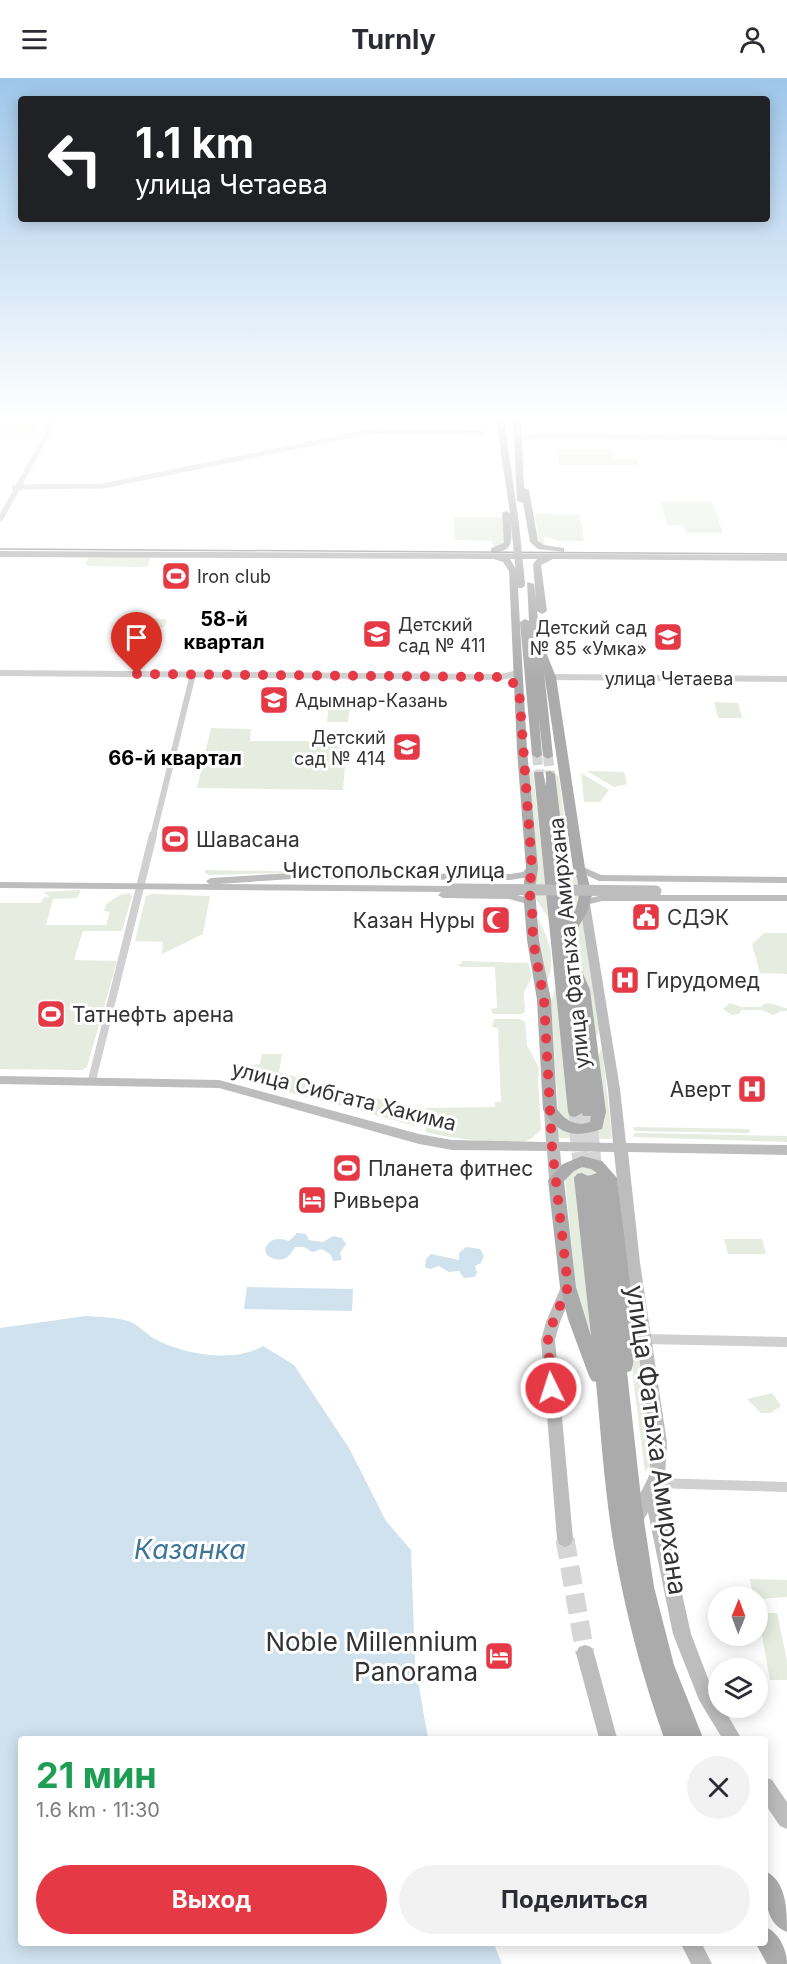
<!DOCTYPE html>
<html lang="ru">
<meta charset="utf-8">
<style>
:root{--surface:#fff;--page:#f2f2f3;--text:#2b2b33;--muted:#7c7c81;--accent:#e63946}
body{margin:0;font-family:Inter,sans-serif;background:var(--page);color:var(--text);height:100vh;display:flex;flex-direction:column;font-size:22px;white-space:nowrap}
*{box-sizing:border-box;margin:0}
p{font-size:20px;color:var(--muted)}
.icon{flex:none;width:33px;height:33px;fill:none;stroke:currentColor;stroke-width:2;stroke-linecap:round;stroke-linejoin:round}
.map{position:relative;flex:1;overflow:hidden}
.details{position:absolute;left:18px;top:1658px;width:750px;height:210px;display:flex;flex-direction:column;background:var(--surface);border-radius:6px;box-shadow:0 3px 15px #0003}
.details>*{flex:none}
.banner{position:absolute;left:18px;top:18px;width:752px;height:126px;border-radius:6px;box-shadow:0 3px 15px #0003;background:#202124;color:#fff;overflow:hidden}
.needle{width:39px;rotate:1deg}
.controls{position:absolute;left:708px;top:1508px;display:grid;gap:12px}
.controls a{display:grid;place-items:center;width:60px;height:60px;border-radius:50%;background:var(--surface);box-shadow:0 3px 15px #0003;font-size:30px}
.pin{position:absolute;display:grid;place-items:center;width:51px;height:51px;color:#fff;margin:-62px -26px;border-radius:50% 50% 50% 0;rotate:-45deg;box-shadow:0 0 6px #0007}
.pin .icon{rotate:45deg}
.me{position:absolute;width:66px;margin:-33px;rotate:356deg;stroke-linejoin:round;filter:drop-shadow(0 0 4px #0008)}
.turn{display:flex;align-items:center;gap:21px;height:126px;padding:0 18px;font-size:27px}
.turn .icon{width:78px;height:78px;stroke-width:2.5}
.turn b{display:block;font-size:42px;line-height:51px}
.round{display:grid;place-items:center;flex:none;width:63px;height:63px;border-radius:32px;background:var(--page)}
.headline{display:flex;align-items:center;justify-content:space-between;height:102px;padding:0 18px}
h1{font-size:36px;font-weight:700;line-height:45px;color:#1e9e55}
.cta{display:flex;gap:12px;margin-top:auto;padding:12px 18px}
.cta a{flex:1;height:69px;border-radius:36px;background:var(--accent);color:#fff;font-size:24px;font-weight:700;line-height:69px;text-align:center}
.cta a+a{background:var(--page);color:var(--text)}
header{display:flex;justify-content:space-between;align-items:center;height:78px;padding:0 18px;background:var(--surface);font-size:27px;font-weight:700}
.map>svg:first-child{display:block}
</style>
<header><svg class="icon" aria-label="menu" viewBox="0 0 24 24"><path d="M4 6h16M4 12h16M4 18h16"/></svg>Turnly<svg class="icon" aria-label="person" viewBox="0 0 24 24"><circle cx="12" cy="8" r="4"/><path d="M4 21q1-7 8-7t8 7"/></svg></header>
<div class="map">
<svg width="787" height="1886" viewBox="0 0 787 1886">
<rect width="100%" height="100%" fill="#fff"/>
<g fill="#e6ecdf">
<path d="M0,346l39,1 -6,14h-33z"/>
<path d="M557,371h55l3,10h22l2,6h-80z"/>
<path d="M661,424h51l11,31h-37l-3,-8h-16z"/>
<path d="M535,436l45,1 4,26h-23l-17,-4 1,8 -6,-2z"/>
<path d="M454,439h49l2,25 -5,4h-7l-1,-5 -37,-1z"/>
<path d="M93,478h54l3,2 -2,8 -4,1 -55,-1 -4,-2 3,-6z"/>
<path d="M130,540l35,1 2,2 -2,5 -5,2 -36,-1 1,-7z"/>
<path d="M714,624l24,1 4,15h-24z"/>
<path d="M329,626h21l-2,18h-21z"/>
<path d="M211,650l40,1 -1,12h84l6,3 -2,20 7,1 -2,25 -146,-2z"/>
<path d="M537,691l14,1 8,7 11,86 10,24 -2,19 -9,12 -17,-146 -19,1 16,146 -15,-23 -5,-122z"/>
<path d="M587,693l37,1 3,12 -13,3z"/>
<path d="M581,695l28,17 -9,12h-16z"/>
<path d="M205,792l113,2 -109,3 -4,-2z"/>
<path d="M81,812l-4,8 -24,1 -7,26h60l4,-13 -6,-1 2,-7 14,-9 10,-2 2,3 -10,35h-39l-9,29 43,1 -30,106 -5,3 -82,-1v-166h41l2,-5 7,-1 -7,-5z"/>
<path d="M152,816l58,2 -7,38 -41,20 1,-12 -28,-1 11,-45z"/>
<path d="M582,837l17,115 -5,12 -19,-105z"/>
<path d="M537,840c12,19 21,46 8,67z"/>
<path d="M764,855h23v41l-27,-1 -8,-29z"/>
<path d="M462,883l66,2 4,13 -8,16 1,20 -4,2h-28l-2,-5 6,-1 -2,-41h-34l-4,-3h4z"/>
<path d="M557,906l37,128 -2,8c-15,4 -25,3 -34,-10l-7,-110z"/>
<path d="M730,925l11,4h20c8,-9 17,1 26,1v3h-6l-8,4 -11,-5h-20l-3,4 -7,1 -9,-6z"/>
<path d="M494,941h26l5,3 2,23 12,23 -1,12 3,50c-5,4 -9,9 -15,11 -20,4 -80,-3 -100,-9v-24l69,-1v-5h6l-3,-74 -6,-1z"/>
<path d="M602,969l10,90 -2,2 -49,-1 -4,-2 -1,-11 44,1 5,-6 -7,-62z"/>
<path d="M262,976h20l-3,18 66,19v13l-3,2 -104,-27v-12l22,-3z"/>
<path d="M364,1017l50,13 1,18 -57,-16 -1,-13z"/>
<path d="M633,1049l116,2 1,4 -116,-2z"/>
<path d="M634,1055l153,3v6l-153,-5z"/>
<path d="M587,1088l13,6 -9,162 -14,-35 -12,-120c4,-9 14,-12 22,-13z"/>
<path d="M724,1161h38l4,15h-38z"/>
<path d="M626,1181l27,181 -3,24 -5,8 -12,-95z"/>
<path d="M772,1315l9,13 -10,7h-10l-14,-14z"/>
<path d="M750,1501l37,1v17l-29,2v-3h-5z"/>
<path d="M758,1535h19l10,48v19h-17z"/>
</g>
<g fill="#cfe2ee">
<path d="M297,1155l9,1 3,6 14,2 10,-6 9,2 4,6 -6,9 2,7 -9,1 -2,-6 -9,-6 -10,3 -8,-5h-9c-6,12 -16,17 -28,8l-2,-5c3,-12 14,-13 24,-9z"/>
<path d="M466,1169l14,2 4,7 -3,7 -6,3 2,7 -3,4 -10,1 -5,-7 -10,1 -10,-6 -9,3 -5,-2 1,-8 5,-5 28,6v-7z"/>
<path d="M247,1209l106,2 -1,22 -108,-2z"/>
<path d="M86,1238c13,1 30,1 42,5 10,3 18,13 27,18 30,16 78,24 108,7l31,19 55,83 37,73 25,29 4,114 13,74h-407v204h472l9,22h-502v-636z"/>
</g>
<g fill="none" stroke-linecap="round" stroke-linejoin="round">
<path stroke="#cfe2ee" stroke-width="1.5" d="M0,349h20"/>
<path stroke="#d6d6d6" stroke-width="19" stroke-dasharray="19 9" stroke-linecap="butt" d="M565,1461l20,114"/>
<g stroke="#d6d6d6" stroke-width="10" stroke-dasharray="10 5" stroke-linecap="butt">
<path d="M537,677l2,19"/>
<path d="M548,678l2,18"/>
</g>
<g stroke="#d6d6d6" stroke-width="13" stroke-dasharray="13 7" stroke-linecap="butt">
<path d="M575,1034l2,17"/>
<path d="M588,1034l2,17"/>
</g>
<g stroke="#d6d6d6" stroke-width="16" stroke-dasharray="16 8" stroke-linecap="butt">
<path d="M577,1050l5,50"/>
<path d="M590,1050l5,50"/>
</g>
<g stroke="#d0d0d0" stroke-width="5">
<path d="M520,364l9,-6 258,2"/>
<path d="M14,409l89,-1 270,-55 111,2"/>
</g>
<g stroke="#d0d0d0" stroke-width="6">
<path d="M0,595l501,4 18,-4"/>
<path d="M551,599l236,2"/>
<path d="M153,758l40,-162"/>
</g>
<path stroke="#d0d0d0" stroke-width="8" d="M92,1002l61,-245"/>
<g stroke="#d0d0d0" stroke-width="10">
<path d="M646,1261l141,3"/>
<path d="M654,1405l133,4"/>
</g>
<path fill="#d0d0d0" fill-rule="evenodd" d="M52,341h6l-55,101 -3,2v-8z"/>
<g fill="#bdbdbd" fill-rule="evenodd">
<path d="M532,787l5,3 -7,9 -20,3 -218,-1 -73,5 235,2 5,3 -4,3 55,1 25,7 1,2 -5,3 -22,-6 -66,-1 -5,-3 3,-3 -441,-4v-6l209,2 -3,-3 5,-3 81,-5 218,1 13,-2 5,-6z"/>
<path d="M579,787l22,10 186,2v6l-188,-2 -24,-11 -1,-2 1,-2z"/>
<path d="M602,817h185v6h-185l-12,3 30,185 6,54 161,2v10l-159,-3 12,111 27,180 -2,33 -3,7 1,25 28,126 21,55 6,10v8h5l18,31h-19l-23,-38 -26,-66 -25,-122 -7,13 -6,2 -6,-2 -2,-5 22,-44 2,-33 -25,-180 -12,-111 -54,-1 3,29 -2,3h-10l-2,-3 -2,-29 -95,-1 -33,-6 -200,-56 -219,-4v-8l219,4 200,54 33,6 94,2 -2,-32 1,-3h10l1,3 3,32 54,1 -5,-54 -28,-184 2,-5z"/>
<path d="M568,1203l5,2 2,4 -15,35 -5,18 18,199 -2,5 -6,3 -6,-3 -2,-5 -16,-199 5,-18 15,-35 2,-4z"/>
<path d="M585,1567l6,2 3,6 23,85h-18l-23,-85 3,-6z"/>
<path d="M765,1699l7,3 15,22v27l-7,-3 -15,-22z"/>
<path d="M680,1864h21l11,22h-21z"/>
</g>
<g fill="#ababab" fill-rule="evenodd">
<path d="M496,341h8l15,105 -4,3 -4,-3c1,18 2,29 -20,28v-4l13,-5 -2,-30 4,-2 4,2z"/>
<path d="M513,341h8l3,69 5,2 9,51 6,4 20,3v4l-26,-3 -8,-7 -7,-39 -6,-2z"/>
<path d="M0,473l787,4v6l-234,-2 -12,6 6,46 -5,3 -5,-3 4,29 15,37 29,191 7,27 -4,15 -14,25 4,27 12,28 16,122 -4,17c-27,9 -43,7 -59,-19l-6,-110 -10,-60 -4,-50 3,-22 -9,-118 -8,-179 -6,-9 -9,-3 -494,-2zM510,481h27l-4,5 3,37 -2,-17 -7,-2 2,39 -4,-2 -5,3 12,133 5,3 5,-3 -3,-36 4,37 5,3 5,-3 -9,-84 29,196c8,18 8,31 -1,49l-17,-143 -5,-3 -4,1v14l-3,-14h-8l-1,2 34,338 2,4 5,1 7,-4 1,3h8l-1,6c-14,5 -24,-1 -33,-13l-6,-109 -12,-60 -4,-50 3,-22 -11,-118 -10,-179z"/>
<path d="M582,1078l20,5 15,17c3,32 25,172 14,193l-4,1 15,135 12,80 20,78 29,73h-39c-19,-53 -34,-108 -45,-164 -13,-63 -17,-128 -23,-192l-4,-1 -3,-5 -21,-57 -8,-32 -12,-107 15,-16zM582,1089l9,2 6,4 -9,3 -6,-3 -5,1 -3,4 17,158 -15,-49 -12,-106 10,-10z"/>
<path d="M765,1793c22,10 22,40 22,61 -24,-9 -22,-40 -22,-61z"/>
<path d="M765,1849c14,5 22,23 22,37h-20l-12,-22h10z"/>
</g>
<path stroke="#888" stroke-width="1.5" d="M0,471l787,5"/>
<path stroke="#bdbdbd" stroke-width="11" d="M454,811l202,2"/>
<path stroke="#ababab" stroke-width="8" d="M515,446l6,60"/>
</g>
<linearGradient id="sky" x2="0" y2="1"><stop stop-color="#9ec6ea"/><stop offset="0.56" stop-color="#fff"/><stop offset="1" stop-color="#fff" stop-opacity="0"/></linearGradient>
<rect width="787" height="605" fill="url(#sky)"/>
<g fill="none" stroke-linecap="round" stroke-linejoin="round">
<path stroke="#e63946" stroke-width="10" stroke-dasharray="0 18" d="M137,596l364,3 8,2 10,10 13,179 -3,22 3,17 1,33 11,60 8,147 16,140 -15,35 -5,18 3,48"/>
</g>
<defs>
<g id="stadium-square" transform="scale(1.5)"><rect x="-9" y="-9" width="18" height="18" rx="4" fill="#e63946" stroke="#fff"/><path d="M0-5a6.5 5 0 1 0 0 10a6.5 5 0 1 0 0-10ZM-3.5-1.8h7v3.6h-7Z" fill="#fff"/></g>
<g id="school-square" transform="scale(1.5)"><rect x="-9" y="-9" width="18" height="18" rx="4" fill="#e63946" stroke="#fff"/><path d="M0-5L7-2L0 1L-7-2ZM-4 1L0 2.5L4 1V4Q0 6-4 4Z" fill="#fff"/></g>
<g id="civic-square" transform="scale(1.5)"><rect x="-9" y="-9" width="18" height="18" rx="4" fill="#e63946" stroke="#fff"/><path d="M-.6-6.5H3V-4.5H.6V-3L4-1V1h2V6H-6V1h2V-1L-.6-3ZM-1.2 2.5V6h2.4V2.5Z" fill="#fff"/></g>
<g id="mosque-square" transform="scale(1.5)"><rect x="-9" y="-9" width="18" height="18" rx="4" fill="#e63946" stroke="#fff"/><path d="M3.5-4.9A6 6 0 1 0 3.5 4.9A5 5 0 1 1 3.5-4.9Z" fill="#fff"/></g>
<g id="hospital-square" transform="scale(1.5)"><rect x="-9" y="-9" width="18" height="18" rx="4" fill="#e63946" stroke="#fff"/><path d="M-5-5h3v3.5h4V-5h3V5h-3V1.5h-4V5h-3Z" fill="#fff"/></g>
<g id="hotel-square" transform="scale(1.5)"><rect x="-9" y="-9" width="18" height="18" rx="4" fill="#e63946" stroke="#fff"/><path d="M-6-4.5h1.5V1H6V5H4.5V3h-9V5H-6ZM-4 0a1.8 1.8 0 1 1 3.6 0ZM.5 0V-2.5h3Q6-2.5 6 0Z" fill="#fff"/></g>
</defs>
<g fill-rule="evenodd">
<use href="#stadium-square" x="176" y="498"/>
<use href="#school-square" x="377" y="556"/>
<use href="#school-square" x="668" y="559"/>
<use href="#school-square" x="274" y="622"/>
<use href="#school-square" x="407" y="669"/>
<use href="#stadium-square" x="175" y="761"/>
<use href="#civic-square" x="646" y="839"/>
<use href="#mosque-square" x="496" y="842"/>
<use href="#hospital-square" x="625" y="902"/>
<use href="#stadium-square" x="51" y="936"/>
<use href="#hospital-square" x="752" y="1011"/>
<use href="#stadium-square" x="347" y="1090"/>
<use href="#hotel-square" x="312" y="1122"/>
<use href="#hotel-square" x="499" y="1578"/>
</g>
<g text-anchor="middle" dominant-baseline="central" stroke-width="6" stroke-linejoin="round" paint-order="stroke">
<g font-size="18" fill="#333" stroke="#fff" text-anchor="start">
<text x="197" y="498">Iron club</text>
<text x="398" y="546">Детский<tspan x="398" dy="21">сад № 411</tspan></text>
<text x="647" y="549" text-anchor="end">Детский сад<tspan x="647" dy="21">№ 85 «Умка»</tspan></text>
<text x="295" y="622">Адымнар-Казань</text>
<text x="386" y="659" text-anchor="end">Детский<tspan x="386" dy="21">сад № 414</tspan></text>
</g>
<g font-size="18" fill="#333" stroke="#fff">
<text x="669" y="600">улица Четаева</text>
</g>
<g font-size="20" font-weight="bold" fill="#000" stroke="#fff">
<text x="224" y="541">58-й<tspan x="224" dy="23">квартал</tspan></text>
<text x="175" y="680">66-й квартал</text>
</g>
<g font-size="21" fill="#333" stroke="#fff" text-anchor="start">
<text x="196" y="761">Шавасана</text>
<text x="667" y="839">СДЭК</text>
<text x="475" y="842" text-anchor="end">Казан Нуры</text>
<text x="646" y="902">Гирудомед</text>
<text x="72" y="936">Татнефть арена</text>
<text x="731" y="1011" text-anchor="end">Аверт</text>
<text x="368" y="1090">Планета фитнес</text>
<text x="333" y="1122">Ривьера</text>
</g>
<g font-size="21" fill="#333" stroke="#fff">
<text x="394" y="792">Чистопольская улица</text>
<text transform="translate(569 865) rotate(-96)">улица Фатыха Амирхана</text>
<text transform="translate(344 1018) rotate(14)">улица Сибгата Хакима</text>
</g>
<g font-size="26" fill="#333" stroke="#fff">
<text transform="translate(657 1362) rotate(82)">улица Фатыха Амирхана</text>
</g>
<g font-size="26" fill="#333" stroke="#fff" text-anchor="end">
<text x="478" y="1563">Noble Millennium<tspan x="478" dy="30">Panorama</tspan></text>
</g>
<g font-size="27" font-style="italic" fill="#3f7597" stroke="#fff">
<text x="190" y="1471">Казанка</text>
</g>
</g>
</svg>
<div class="controls">
<a><svg class="needle" viewBox="-14 -14 28 28"><path d="M0-13l5 13h-10z" fill="#e53935"/><path d="M0 13l5-13h-10z" fill="#7c7c81"/></svg></a>
<a><svg class="icon" aria-label="layers" viewBox="0 0 24 24"><path d="M12 4l9 5-9 5-9-5zM3 14l9 5 9-5"/></svg></a>
</div>
<div class="pin" style="left:137px;top:596px;background:#d93025"><svg class="icon" aria-label="arrive" viewBox="0 0 24 24"><path d="M6 21V4h12l-3 4 3 4H6"/></svg></div>
<svg class="me" style="left:551px;top:1310px" viewBox="-20 -20 40 40"><circle r="17" fill="#e63946" stroke="#fff" stroke-width="3"/><path d="M0-11L8 9 0 5-8 9z" fill="#fff"/></svg>
<div class="banner">
<div class="turn"><svg class="icon" aria-label="left" viewBox="0 0 24 24"><path d="M17 20v-9H6M10 6l-5 5 5 5"/></svg><div><b>1.1 km</b>улица Четаева</div></div>
</div>
<section class="details">
<div class="headline"><div><h1>21 мин</h1><p>1.6 km · 11:30</p></div><a class="round"><svg class="icon" aria-label="close" viewBox="0 0 24 24"><path d="M6 6l12 12M18 6L6 18"/></svg></a></div>
<div class="cta"><a>Выход</a><a>Поделиться</a></div>
</section>
</div>
